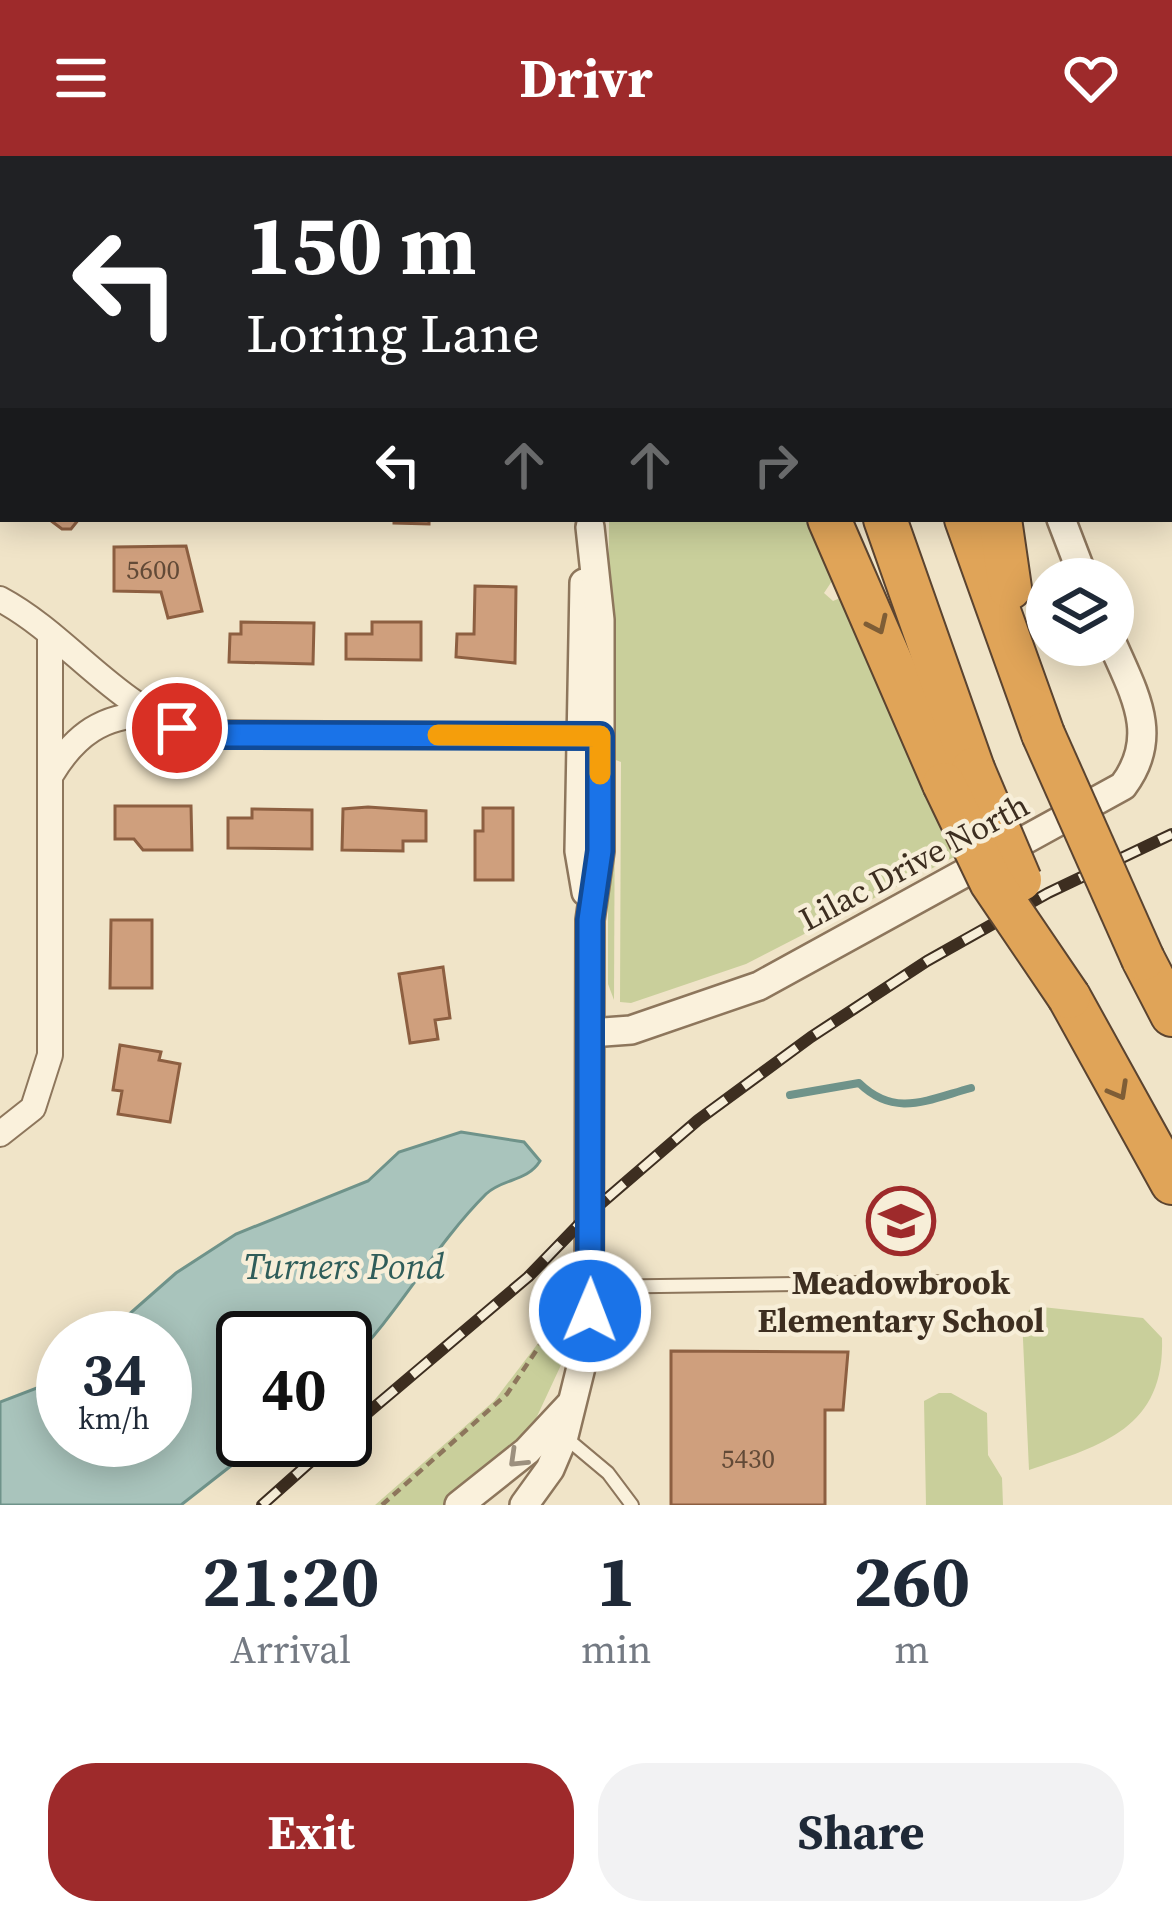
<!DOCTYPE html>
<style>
:root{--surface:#fff;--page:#f2f2f3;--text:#1f2937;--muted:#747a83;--accent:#9e2a2b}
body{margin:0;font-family:"Source Serif 4",serif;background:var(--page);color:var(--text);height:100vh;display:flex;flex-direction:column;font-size:45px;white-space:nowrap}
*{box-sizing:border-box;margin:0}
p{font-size:39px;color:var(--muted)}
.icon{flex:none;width:66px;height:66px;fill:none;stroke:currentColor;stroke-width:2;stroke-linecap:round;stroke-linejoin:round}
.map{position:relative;height:1349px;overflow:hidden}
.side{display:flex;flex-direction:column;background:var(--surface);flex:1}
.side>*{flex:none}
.guide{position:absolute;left:0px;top:0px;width:1173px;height:366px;box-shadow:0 6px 30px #0003;background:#202124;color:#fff;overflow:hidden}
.fabs{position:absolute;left:1026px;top:402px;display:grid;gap:24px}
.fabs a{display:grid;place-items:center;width:108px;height:108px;border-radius:50%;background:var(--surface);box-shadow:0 6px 30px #0003;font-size:60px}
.speed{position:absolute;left:36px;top:1155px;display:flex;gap:24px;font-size:60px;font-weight:700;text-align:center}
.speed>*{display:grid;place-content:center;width:156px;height:156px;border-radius:50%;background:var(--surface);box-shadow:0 6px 30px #0003;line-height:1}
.speed small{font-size:30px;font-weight:400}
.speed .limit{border:6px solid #111;border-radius:18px;background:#fff;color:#111}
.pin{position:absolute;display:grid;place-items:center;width:102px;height:102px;color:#fff;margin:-51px;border:6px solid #fff;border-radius:50%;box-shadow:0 3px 12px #0007}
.me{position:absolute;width:132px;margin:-66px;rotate:1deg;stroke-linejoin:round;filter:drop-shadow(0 0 9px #0008)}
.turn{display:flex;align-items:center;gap:42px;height:252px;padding:0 48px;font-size:54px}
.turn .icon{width:156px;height:156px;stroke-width:2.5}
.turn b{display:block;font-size:84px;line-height:102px}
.lanes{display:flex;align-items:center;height:114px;padding:0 48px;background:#0003;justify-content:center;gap:60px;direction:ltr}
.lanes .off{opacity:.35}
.eta{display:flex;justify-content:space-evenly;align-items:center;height:204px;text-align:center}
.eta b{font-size:72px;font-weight:700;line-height:84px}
.action{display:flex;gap:24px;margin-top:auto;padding:24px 48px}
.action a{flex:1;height:138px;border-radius:48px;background:var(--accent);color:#fff;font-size:48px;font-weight:700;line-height:138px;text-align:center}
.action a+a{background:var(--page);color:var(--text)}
header{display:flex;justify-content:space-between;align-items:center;height:156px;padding:0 48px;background:var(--accent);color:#fff;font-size:54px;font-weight:700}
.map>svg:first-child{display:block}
</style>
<header><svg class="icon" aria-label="menu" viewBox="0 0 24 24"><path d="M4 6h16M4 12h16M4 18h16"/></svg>Drivr<svg class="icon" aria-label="heart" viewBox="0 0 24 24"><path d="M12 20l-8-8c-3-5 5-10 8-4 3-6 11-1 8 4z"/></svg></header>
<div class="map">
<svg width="1172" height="1349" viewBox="0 0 1172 1349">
<rect width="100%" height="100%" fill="#f0e4c8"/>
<g fill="#c9cf9b">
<path d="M609,363h204l36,68 -11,5 -6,-11 -8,12 9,8 7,-3 118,257 -212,109 -115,39 -11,-1 1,-240 -13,-5z"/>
<path d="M608,612h7l-1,232 -6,-16z"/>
<path d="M571,1144l-10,65 -28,60 -22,27 -65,53h-71l119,-104z"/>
<path d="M1033,1150l110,12 19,20c3,90 -59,107 -133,132l-7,-152z"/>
<path d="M939,1237h12l36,20 1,42 14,23 1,27h-77l-2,-104z"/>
</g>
<path fill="#a9c4bc" stroke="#6f938a" stroke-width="3" d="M461,976l63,10 16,19c-13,21 -37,17 -54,33 -53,53 -87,120 -141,173v-29h-102v102h21l-83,65h-181v-103l63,-24v62h102v-102h-63l74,-65 60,-39 132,-53 31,-29z"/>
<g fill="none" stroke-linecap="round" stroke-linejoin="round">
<path stroke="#6f938a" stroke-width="8" d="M790,939l69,-12c36,35 68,17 112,5"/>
</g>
<g fill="#cf9f7d" stroke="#8d5f41" stroke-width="3">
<rect x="1170" y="53" width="2" height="88"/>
<rect x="0" y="85" width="3" height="56"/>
<path d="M1172,200v75l-2,1v-75z"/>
<path d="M79,363l-8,10h-9l-12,-9h-40z"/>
<path d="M394,363h35v5l-35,-1z"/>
<path d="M186,390l16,65 -34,7 -7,-26 -47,-1v-44z"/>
<path d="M475,430l41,1 -1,76 -59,-6 1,-23h17z"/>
<path d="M241,466l73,1 -1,41 -84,-2 1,-28h11z"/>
<path d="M372,466h49v38l-75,-1v-25h26z"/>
<path d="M115,650h76l1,44h-49l-9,-11h-19z"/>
<path d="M368,651l58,4v30h-23v10l-61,-1 1,-41z"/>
<path d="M483,652h30v72h-38v-49h8z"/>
<path d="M252,653l60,1v39l-84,-1v-30h24z"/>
<path d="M111,764h41v68h-42z"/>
<path d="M443,811l7,51 -15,2 3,19 -28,4 -11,-69z"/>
<path d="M120,889l41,7 -2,8 21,4 -10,58 -52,-8 4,-23 -9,-1z"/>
<path d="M671,1195l177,1 -5,58h-18v95h-154z"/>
</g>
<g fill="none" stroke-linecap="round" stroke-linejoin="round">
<g stroke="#8d765c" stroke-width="16">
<g id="service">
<path d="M590,1131l346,-5"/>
<path d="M565,1281l43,36 24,32"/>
</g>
</g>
<g stroke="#8d765c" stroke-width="28">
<g id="minor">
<path d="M165,3l22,-3"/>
<path d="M0,14h3"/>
<path d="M0,443c71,38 118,113 199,134l399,3"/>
<path d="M51,619c23,-39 53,-62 100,-60"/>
<path d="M0,978l33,-26 17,-53v-421"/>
</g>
</g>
<g stroke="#8d765c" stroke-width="32">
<g id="tertiary">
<path d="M590,0v3"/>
<path d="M988,0v3"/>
<path d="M1061,363l23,60"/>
<path d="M584,427l-5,268 7,41"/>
<path d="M590,877l41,-3 128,-44 364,-200c37,-49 12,-91 -10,-141"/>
<path d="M459,1349l68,-54 42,-45"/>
<path d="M524,1349l26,-36 14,-33 25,-101 1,-415 10,-69v-231l-10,-93"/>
</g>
</g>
<g stroke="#5b4430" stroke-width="46">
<g id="motorway">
<path d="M714,0v3"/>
<path d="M804,0v3"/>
<path d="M875,0l1,3"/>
<path d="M942,0v3"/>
<path d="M829,363l115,265"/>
<path d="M885,363l88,250"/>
<path d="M966,363l77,215"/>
<path d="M1000,363l10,69"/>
<path d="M1143,803l29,56"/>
<path d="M1069,841l103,186"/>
</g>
</g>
<path stroke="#8d765c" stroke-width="4.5" stroke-dasharray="9 6" stroke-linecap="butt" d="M382,1349l125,-111 54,-80"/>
<use href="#service" stroke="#faf1dc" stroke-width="12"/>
<use href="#minor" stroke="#faf1dc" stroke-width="24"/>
<use href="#tertiary" stroke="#faf1dc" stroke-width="27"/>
<use href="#motorway" stroke="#e0a458" stroke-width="42"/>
<g stroke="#3d2e20" stroke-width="12">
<g id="rail">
<path d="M345,1276l183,-155 62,-64 108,-93 113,-83 116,-76 121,-68 124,-59"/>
<path d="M262,1349l73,-65"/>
</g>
</g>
<use href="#rail" stroke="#f7eed8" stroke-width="8" stroke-dasharray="22" stroke-linecap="butt"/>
<g stroke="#5b4430" stroke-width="46" stroke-linecap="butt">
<g id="motorway-bridge">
<path d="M1043,578l100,225"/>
<path d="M973,613l47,111"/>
<path d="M944,628l47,98 78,115"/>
</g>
</g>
<use href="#motorway-bridge" stroke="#e0a458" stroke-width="42"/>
</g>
<defs><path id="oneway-chevron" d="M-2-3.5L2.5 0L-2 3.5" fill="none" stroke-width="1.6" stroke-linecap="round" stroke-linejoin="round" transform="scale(3)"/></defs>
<g stroke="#7e5d36">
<use href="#oneway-chevron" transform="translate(878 469) rotate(65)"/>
<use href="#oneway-chevron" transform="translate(1119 935) rotate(61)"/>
</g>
<use stroke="#9c907e" href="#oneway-chevron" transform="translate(517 1303) rotate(136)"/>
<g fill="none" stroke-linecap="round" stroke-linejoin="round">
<g stroke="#114b97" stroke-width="30">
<path id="route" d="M177,572l44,7 379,1v115l-10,69v391"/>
</g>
<use href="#route" stroke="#1a73e8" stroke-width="21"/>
<path stroke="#f59e0b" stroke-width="21" d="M438,579l162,1v38"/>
</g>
<defs>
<g id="school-ring" transform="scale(3.45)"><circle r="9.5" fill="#f7eed8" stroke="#9e2a2b" stroke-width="1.5"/><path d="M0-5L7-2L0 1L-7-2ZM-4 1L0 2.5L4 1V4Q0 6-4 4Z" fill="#9e2a2b"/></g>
</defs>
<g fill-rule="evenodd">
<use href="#school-ring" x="901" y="1065"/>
</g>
<g text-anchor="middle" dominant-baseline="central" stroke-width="9" stroke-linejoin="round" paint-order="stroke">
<g font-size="27" fill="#624a37">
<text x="153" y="413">5600</text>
<text x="748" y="1302">5430</text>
</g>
<g font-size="33" fill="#3d2e20" stroke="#f7eed8">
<text transform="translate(914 706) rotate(-28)">Lilac Drive North</text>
</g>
<g font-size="33" font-weight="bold" fill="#3d2e20" stroke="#f7eed8">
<text x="901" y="1126">Meadowbrook<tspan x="901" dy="38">Elementary School</tspan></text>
</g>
<g font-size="36" font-style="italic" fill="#2f5d5a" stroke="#f7eed8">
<text x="344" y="1110">Turners Pond</text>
</g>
</g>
</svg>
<div class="fabs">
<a><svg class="icon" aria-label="layers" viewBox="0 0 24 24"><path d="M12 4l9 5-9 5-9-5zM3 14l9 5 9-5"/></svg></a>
</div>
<div class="speed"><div>34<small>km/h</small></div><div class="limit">40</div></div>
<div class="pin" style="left:177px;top:572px;background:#d93025"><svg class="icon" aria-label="arrive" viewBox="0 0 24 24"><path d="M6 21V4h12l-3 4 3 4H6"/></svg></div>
<svg class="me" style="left:590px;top:1155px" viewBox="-20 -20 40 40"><circle r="17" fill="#1a73e8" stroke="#fff" stroke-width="3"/><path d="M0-11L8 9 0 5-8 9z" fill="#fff"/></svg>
<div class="guide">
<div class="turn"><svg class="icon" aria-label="left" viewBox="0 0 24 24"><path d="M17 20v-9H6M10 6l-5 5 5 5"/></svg><div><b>150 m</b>Loring Lane</div></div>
<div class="lanes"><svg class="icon" aria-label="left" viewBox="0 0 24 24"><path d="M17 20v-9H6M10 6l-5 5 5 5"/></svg><svg class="icon off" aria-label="ahead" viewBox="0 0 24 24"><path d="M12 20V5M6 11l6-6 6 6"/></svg><svg class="icon off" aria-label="ahead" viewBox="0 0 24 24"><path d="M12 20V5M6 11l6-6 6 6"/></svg><svg class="icon off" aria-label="right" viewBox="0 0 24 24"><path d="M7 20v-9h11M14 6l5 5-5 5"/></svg></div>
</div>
</div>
<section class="side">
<div class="eta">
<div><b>21:20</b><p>Arrival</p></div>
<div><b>1</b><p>min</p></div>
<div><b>260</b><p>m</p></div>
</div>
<div class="action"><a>Exit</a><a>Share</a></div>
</section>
